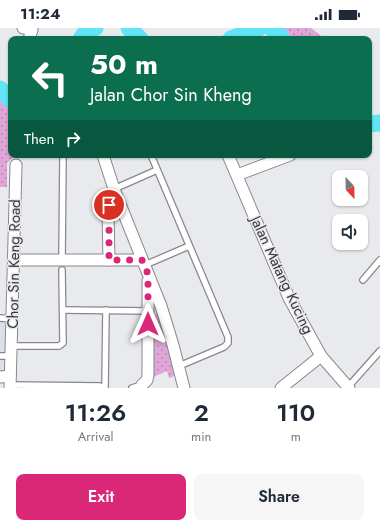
<!DOCTYPE html>
<style>
:root{--surface:#fff;--page:#f6f6f7;--text:#1f2937;--muted:#747a83;--accent:#db2777}
body{margin:0;font-family:Jost,sans-serif;background:var(--page);color:var(--text);height:100vh;display:flex;flex-direction:column;font-size:15px;white-space:nowrap}
*{box-sizing:border-box;margin:0}
p{font-size:13px;color:var(--muted)}
.icon{flex:none;width:22px;height:22px;fill:none;stroke:currentColor;stroke-width:2;stroke-linecap:round;stroke-linejoin:round}
.map{position:relative;height:360px;overflow:hidden}
.details{display:flex;flex-direction:column;background:var(--surface);flex:1}
.details>*{flex:none}
.top-card{position:absolute;left:8px;top:8px;width:364px;height:122px;border-radius:8px;box-shadow:0 1px 3px #0004;background:#0b6e4f;color:#fff;overflow:hidden}
.needle{width:26px;rotate:158deg}
.controls{position:absolute;left:332px;top:142px;display:grid;gap:8px}
.controls a{display:grid;place-items:center;width:36px;height:36px;border-radius:8px;background:var(--surface);box-shadow:0 1px 3px #0004;font-size:20px}
.pin{position:absolute;display:grid;place-items:center;width:34px;height:34px;color:#fff;margin:-17px;border:2px solid #fff;border-radius:50%;box-shadow:0 1px 4px #0007}
.me{position:absolute;width:44px;margin:-22px;rotate:0deg;stroke-linejoin:round;filter:drop-shadow(0 0 3px #0008)}
.turn{display:flex;align-items:center;gap:14px;height:84px;padding:0 16px;font-size:18px}
.turn .icon{width:52px;height:52px;stroke-width:2.5}
.turn b{display:block;font-size:28px;line-height:34px}
.then{display:flex;align-items:center;height:38px;padding:0 16px;background:#0003;gap:8px;font-size:15px}
.eta{display:flex;justify-content:space-evenly;align-items:center;height:68px;text-align:center}
.eta b{font-size:24px;font-weight:600;line-height:28px}
.primary-button{display:flex;gap:8px;margin-top:auto;padding:8px 16px}
.primary-button a{flex:1;height:46px;border-radius:8px;background:var(--accent);color:#fff;font-size:16px;font-weight:600;line-height:46px;text-align:center}
.primary-button a+a{background:var(--page);color:var(--text)}
.status{display:flex;justify-content:space-between;align-items:center;height:28px;padding:0 20px;background:var(--surface);direction:ltr}
.status svg{height:11px;fill:currentColor}
.map>svg:first-child{display:block}
</style>
<div class="status"><b>11:24</b><svg viewBox="0 0 49 12"><path d="M0 12V9h3v3zM5 12V6h3v6zM10 12V3h3v9zM15 12V0h3v12zM26 1h20v11H26zM47 4h2v5h-2z"/></svg></div>
<div class="map">
<svg width="380" height="360" viewBox="0 0 380 360">
<defs>
<pattern id="grass-dots" width="8" height="8" patternUnits="userSpaceOnUse"><rect width="8" height="8" fill="#e0a5d9"/><path d="M2 2h.1M6 6h.1" fill="none" stroke="#b787b1" stroke-width="1.8" stroke-linecap="round"/></pattern>
</defs>
<rect width="100%" height="100%" fill="#e9eaed"/>
<path fill="#dbdfe9" d="M0,287h6l-2,57h-4z"/>
<g fill="url(#grass-dots)">
<path d="M283,0h28l14,11h-32z"/>
<path d="M0,73l11,10v44h6l-10,8v24h-7z"/>
<path d="M160,285l17,62 -8,3 -2,-7 -16,7 2,-61 2,-3z"/>
</g>
<g fill="none" stroke-linecap="round" stroke-linejoin="round">
<g stroke="#61e4f5" stroke-width="17">
<path d="M129,0l11,11"/>
<path d="M271,0l8,6 3,5"/>
<path d="M81,11c3,-6 8,-9 14,-11"/>
<path d="M231,11l28,-11"/>
<path d="M0,61l11,11"/>
<path d="M369,96l11,-1"/>
</g>
<g stroke="#87888b" stroke-width="8">
<g id="service">
<path d="M151,127l77,182v6l-4,4 -45,19"/>
<path d="M114,161l43,-19"/>
<path d="M62,232l1,-105"/>
<path d="M145,237l44,-19"/>
<path d="M363,252l17,-20"/>
<path d="M63,282l85,1"/>
<path d="M0,290l13,1"/>
<path d="M12,318h47l4,-3 -1,-73"/>
<path d="M0,328h12"/>
<path d="M10,357l90,1 3,2"/>
<path d="M348,359l32,-36"/>
<path d="M105,360l1,-78"/>
<path d="M132,360l10,-3v1"/>
</g>
</g>
<g stroke="#87888b" stroke-width="13">
<g id="minor">
<path d="M23,0l9,2 -3,9"/>
<path d="M103,127l11,34 47,117 12,39 11,43"/>
<path d="M228,127l61,143 32,58 28,32"/>
<path d="M237,147l53,-20"/>
<path d="M14,232h128"/>
<path d="M109,232l-1,-49 6,-22"/>
<path d="M0,349l10,-1"/>
<path d="M142,357l5,-5 1,-5v-94"/>
<path d="M10,360l6,-223"/>
<path d="M281,360l40,-32"/>
</g>
</g>
<use href="#service" stroke="#fff" stroke-width="5.5"/>
<use href="#minor" stroke="#fff" stroke-width="11"/>
</g>
<g fill="none" stroke-linecap="round" stroke-linejoin="round">
<path stroke="#db2777" stroke-width="7" stroke-dasharray="0 12.6" d="M109,177v55h33l6,14v50"/>
</g>
<g text-anchor="middle" dominant-baseline="central" stroke-width="3" stroke-linejoin="round" paint-order="stroke">
<g font-size="15" fill="#383839" stroke="#e9eaed">
<text transform="translate(14 236) rotate(-89)">Chor Sin Keng Road</text>
<text transform="translate(282 247) rotate(65)">Jalan Matang Kucing</text>
</g>
</g>
</svg>
<div class="controls">
<a><svg class="needle" viewBox="-14 -14 28 28"><path d="M0-13l5 13h-10z" fill="#e53935"/><path d="M0 13l5-13h-10z" fill="#747a83"/></svg></a>
<a><svg class="icon" aria-label="sound" viewBox="0 0 24 24"><path d="M4 9h4l5-4v14l-5-4H4zM17 9q2 3 0 6"/></svg></a>
</div>
<div class="pin" style="left:109px;top:177px;background:#d93025"><svg class="icon" aria-label="arrive" viewBox="0 0 24 24"><path d="M6 21V4h12l-3 4 3 4H6"/></svg></div>
<svg class="me" style="left:148px;top:296px" viewBox="-20 -20 40 40"><path d="M0-17L14 15 0 8-14 15z" fill="#db2777" stroke="#fff" stroke-width="4"/></svg>
<div class="top-card">
<div class="turn"><svg class="icon" aria-label="left" viewBox="0 0 24 24"><path d="M17 20v-9H6M10 6l-5 5 5 5"/></svg><div><b>50 m</b>Jalan Chor Sin Kheng</div></div>
<div class="then">Then<svg class="icon" aria-label="right" viewBox="0 0 24 24"><path d="M7 20v-9h11M14 6l5 5-5 5"/></svg></div>
</div>
</div>
<section class="details">
<div class="eta">
<div><b>11:26</b><p>Arrival</p></div>
<div><b>2</b><p>min</p></div>
<div><b>110</b><p>m</p></div>
</div>
<div class="primary-button"><a>Exit</a><a>Share</a></div>
</section>
